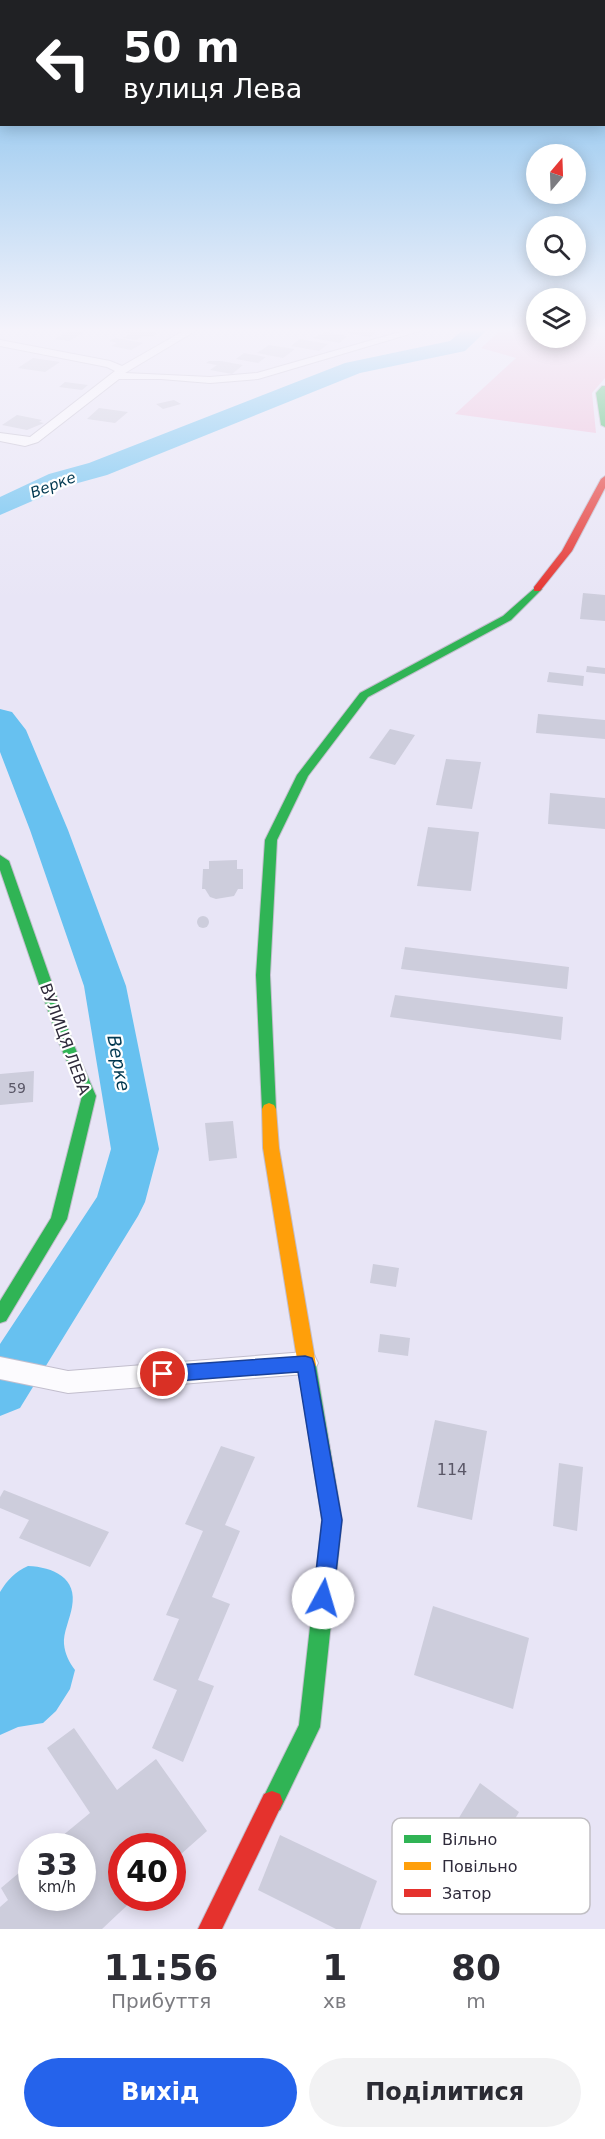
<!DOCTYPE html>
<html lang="uk">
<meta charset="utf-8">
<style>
:root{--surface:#fff;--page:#f2f2f3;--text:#2b2b33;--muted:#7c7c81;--accent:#2563eb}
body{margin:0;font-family:"DejaVu Sans",sans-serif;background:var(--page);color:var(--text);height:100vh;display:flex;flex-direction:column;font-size:22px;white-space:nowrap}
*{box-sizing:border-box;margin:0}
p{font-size:20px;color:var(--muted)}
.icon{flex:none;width:33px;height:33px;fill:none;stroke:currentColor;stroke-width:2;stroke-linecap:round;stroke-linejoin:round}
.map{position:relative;height:1929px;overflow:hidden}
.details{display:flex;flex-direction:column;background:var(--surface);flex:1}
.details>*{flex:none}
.banner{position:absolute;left:0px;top:0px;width:606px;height:126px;box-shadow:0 3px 15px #0003;background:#202124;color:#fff;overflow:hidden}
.needle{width:39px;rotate:19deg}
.controls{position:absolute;left:526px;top:144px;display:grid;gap:12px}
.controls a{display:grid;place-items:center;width:60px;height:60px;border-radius:50%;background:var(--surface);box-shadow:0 3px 15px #0003;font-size:30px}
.speed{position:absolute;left:18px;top:1833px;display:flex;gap:12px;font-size:30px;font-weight:700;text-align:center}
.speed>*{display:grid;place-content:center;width:78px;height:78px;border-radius:50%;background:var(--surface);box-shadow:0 3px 15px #0003;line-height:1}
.speed small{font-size:15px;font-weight:400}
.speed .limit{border:9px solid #d22;background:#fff;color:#111}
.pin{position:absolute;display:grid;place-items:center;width:51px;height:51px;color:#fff;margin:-26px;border:3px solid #fff;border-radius:50%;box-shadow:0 2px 6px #0007}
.me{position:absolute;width:66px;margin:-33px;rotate:6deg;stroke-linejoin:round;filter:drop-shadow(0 0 4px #0008)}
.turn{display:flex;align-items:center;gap:21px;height:126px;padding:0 24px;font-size:27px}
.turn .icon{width:78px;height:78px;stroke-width:2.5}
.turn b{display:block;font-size:42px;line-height:51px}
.eta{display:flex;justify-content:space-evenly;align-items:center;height:102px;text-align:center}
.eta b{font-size:36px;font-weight:700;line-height:42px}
.button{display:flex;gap:12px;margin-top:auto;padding:12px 24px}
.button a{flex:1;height:69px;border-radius:36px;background:var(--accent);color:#fff;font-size:24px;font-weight:700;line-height:69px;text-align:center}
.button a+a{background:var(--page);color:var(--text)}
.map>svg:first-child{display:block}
</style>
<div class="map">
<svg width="605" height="1929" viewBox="0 0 605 1929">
<rect width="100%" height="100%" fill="#e8e5f6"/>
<path fill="#efbbd7" d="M501,330h36v8h39v-8h29v48l-13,15 4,40 -141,-19 61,-56 -35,-10z"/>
<path fill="#67c1f0" d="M28,1566c25,1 50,12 44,41 -2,12 -9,26 -8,37 1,10 5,18 11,26l-5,19 -14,22 -13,12 -25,4 -18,8v-143c8,-13 15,-20 28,-26z"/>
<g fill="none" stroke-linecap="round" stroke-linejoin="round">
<g fill="#67c1f0" fill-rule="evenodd">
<path d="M463,330h24l-22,21 -105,22 -253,102 -40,11 -67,29v-18l49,-23 40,-11 256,-100 105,-22z"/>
<path d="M0,709l12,3 14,18 42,100 58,156 33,163 -14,53 -7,14 -118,192 -20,8v-72l97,-147 14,-48 -27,-163 -54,-156 -30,-78z"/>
</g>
</g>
<g fill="#cdcddc">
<path d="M69,330l14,3 -14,8 -14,-2z"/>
<path d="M129,330h10l18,3 -6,4 -7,-1 -8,4 -13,-2 8,-5 -6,-1z"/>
<path d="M352,330h26l-8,7 -23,-4z"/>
<path d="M325,332l22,4 -7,7 -27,-5z"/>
<path d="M116,338l27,5 -12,7 -20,-4 6,-3 -8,-2z"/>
<path d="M300,339l28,5 -9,7 -28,-5z"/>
<path d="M269,345l26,4 -12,9 -26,-5z"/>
<path d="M244,353l22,4 -8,6 -22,-4z"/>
<path d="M33,358l27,4 -15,10 -27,-4z"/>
<path d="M209,361h12l22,4 -11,9 -22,-4 7,-5 -11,-2z"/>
<path d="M65,382l23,3 -6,5 -23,-3z"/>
<path d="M174,400l7,4 -18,5 -7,-5z"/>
<path d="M99,408l29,4 -13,11 -28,-4z"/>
<path d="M17,415l25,5 -3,2 5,1 -17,7 -25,-5z"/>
<path d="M583,593l22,2v26l-25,-2z"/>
<path d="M587,666l18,2v6l-19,-2z"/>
<path d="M549,672l35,4 -1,10 -36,-4z"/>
<path d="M538,714l67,6v19l-69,-6z"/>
<path d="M390,729l25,6 -20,30 -26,-7z"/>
<path d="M446,759l35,3 -9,47 -36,-4z"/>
<path d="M550,793l55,5v31l-57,-5z"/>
<path d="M428,827l51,5 -8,59 -54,-5z"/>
<path d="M237,860v9h6v20h-5l-4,7 -18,3 -6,-2 -5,-8h-3l1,-20h6v-8z"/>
<circle cx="203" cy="922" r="6"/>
<path d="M405,947l164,20 -2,22 -166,-20z"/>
<path d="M395,995l168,22 -2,23 -171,-23z"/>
<path d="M34,1071l-1,31 -33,3v-31z"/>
<path d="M233,1121l4,37 -28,3 -4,-38z"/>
<path d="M373,1264l26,4 -3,19 -26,-4z"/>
<path d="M380,1334l30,4 -2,18 -30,-4z"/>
<path d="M435,1420l52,11 -15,89 -55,-13z"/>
<path d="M221,1446l34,11 -30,68 15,6 -28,66 18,7 -32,76 16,6 -31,76 -31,-14 25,-58 -24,-10 26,-61 -13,-4 37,-84 -18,-7z"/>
<path d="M559,1463l24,4 -6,64 -24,-5z"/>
<path d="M4,1490l105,42 -19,35 -71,-29 10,-18 -29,-12v-11z"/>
<path d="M433,1606l96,32 -16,71 -99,-34z"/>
<path d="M74,1728l43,62 39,-31 51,72 -35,31v-16h-50v52h13l-33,31h-102v-22l8,-7 -7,-12 31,-26v36h50v-52h-32l40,-33 -43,-65z"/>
<path d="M480,1783l39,29 -25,44 -40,-30z"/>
<path d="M280,1835l97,46 -17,48h-24l-78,-39z"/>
</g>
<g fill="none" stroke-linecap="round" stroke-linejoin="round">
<g stroke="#c2becd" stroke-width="2">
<g id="street">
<path d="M185,330h12l-72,43 85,4 47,-4 150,-43h16l-165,49 -48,4 -49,-4h-42l-81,63 -13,4 -25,-5v-8l30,4 85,-66 -8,-4 -107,-21v-6l110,21 12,5z"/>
<path d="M305,1352l9,3 4,8 -4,8 -9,3 -237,19 -68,-14v-22l68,14z"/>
</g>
</g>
<g stroke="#c2becd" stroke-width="2">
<g id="fast">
<path d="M602,386h3v41l-4,-2 -5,-32z"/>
<path d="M537,586l5,3 -31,31 -143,77 -60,79 -31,64 -7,135 6,134 -2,4h-10l-2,-4 -6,-134 9,-135 32,-65 63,-82 143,-77z"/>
<path d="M0,855l9,6 64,182 23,53 -29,123 -61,102 -6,2v-22l51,-83 31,-122 -23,-53 -59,-173z"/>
<path d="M307,1357l6,3 3,5 26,155 -22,207 -40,83 -8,3 -8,-3 -3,-8 38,-77 23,-205 -24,-155 3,-5z"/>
</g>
</g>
<g stroke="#c2becd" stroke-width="2">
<path id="slow" d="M269,1103l5,2 2,4 3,39 37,217 -3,5 -6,3 -6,-3 -3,-5 -35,-217 -1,-39 2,-4z"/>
</g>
<g stroke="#c2becd" stroke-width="2">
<g id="jam">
<path d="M605,476v12l-33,63 -32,40h-6v-4l28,-36 39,-72z"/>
<path d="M272,1791l8,3 3,8 -61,127h-24l66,-135z"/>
</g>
</g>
<use href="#street" fill="#fcfbfe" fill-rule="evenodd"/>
<use href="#fast" fill="#30b455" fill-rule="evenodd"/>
<use href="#slow" fill="#ff9f0a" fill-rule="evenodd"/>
<use href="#jam" fill="#e5322d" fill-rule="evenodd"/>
</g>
<linearGradient id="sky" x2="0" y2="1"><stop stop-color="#74b9eb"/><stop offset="0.55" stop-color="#f5f3fb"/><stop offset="1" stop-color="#f5f3fb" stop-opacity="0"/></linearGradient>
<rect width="605" height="600" fill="url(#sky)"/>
<path fill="#2563eb" stroke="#184099" stroke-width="1.5" d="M305,1356l7,2 2,6 28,156 -9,78 -2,7 -8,3 -7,-3 -3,-7 9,-78 -24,-148 -135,10 -7,-2 -2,-6 2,-5 7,-3z"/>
<g text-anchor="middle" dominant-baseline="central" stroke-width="4.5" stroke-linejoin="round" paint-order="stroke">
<g font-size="14" fill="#5a5767">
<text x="17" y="1088">59</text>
</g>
<g font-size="15" font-style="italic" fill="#003850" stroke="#fff">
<text transform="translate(53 485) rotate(-21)">Верке</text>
</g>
<g font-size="16" fill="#2f2b3b" stroke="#fff">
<text transform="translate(65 1039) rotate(70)">ВУЛИЦЯ ЛЕВА</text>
</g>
<g font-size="16" fill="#5a5767">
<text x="452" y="1469">114</text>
</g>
<g font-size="18" font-style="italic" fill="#003850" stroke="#fff">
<text transform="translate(119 1063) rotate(79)">Верке</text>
</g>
</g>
<rect x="392" y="1818" width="198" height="96" rx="9" fill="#fff" stroke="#c1bfc4" stroke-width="1.5"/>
<rect x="404" y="1835" width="27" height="8" fill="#30b455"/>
<rect x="404" y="1862" width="27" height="8" fill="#ff9f0a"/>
<rect x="404" y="1889" width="27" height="8" fill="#e5322d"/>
<g font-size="16" fill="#2f2b3b">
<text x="442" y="1845">Вільно</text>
<text x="442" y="1872">Повільно</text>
<text x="442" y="1899">Затор</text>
</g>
</svg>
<div class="controls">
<a><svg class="needle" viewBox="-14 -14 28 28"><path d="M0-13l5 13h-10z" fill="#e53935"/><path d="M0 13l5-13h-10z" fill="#7c7c81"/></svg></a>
<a><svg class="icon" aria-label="search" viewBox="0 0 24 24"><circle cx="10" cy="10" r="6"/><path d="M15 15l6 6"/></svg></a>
<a><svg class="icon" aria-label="layers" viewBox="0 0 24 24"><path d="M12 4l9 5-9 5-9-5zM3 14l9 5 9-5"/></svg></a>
</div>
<div class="speed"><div>33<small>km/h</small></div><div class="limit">40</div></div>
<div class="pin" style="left:163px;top:1374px;background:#d93025"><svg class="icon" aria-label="arrive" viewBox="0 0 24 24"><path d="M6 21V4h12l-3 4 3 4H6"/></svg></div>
<svg class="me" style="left:323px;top:1598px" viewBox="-20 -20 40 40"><circle r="19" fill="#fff"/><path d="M0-13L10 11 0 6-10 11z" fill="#2563eb"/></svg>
<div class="banner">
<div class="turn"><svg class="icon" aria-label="left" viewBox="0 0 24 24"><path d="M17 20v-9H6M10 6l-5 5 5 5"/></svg><div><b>50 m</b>вулиця Лева</div></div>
</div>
</div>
<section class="details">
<div class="eta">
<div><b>11:56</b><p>Прибуття</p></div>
<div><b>1</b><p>хв</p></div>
<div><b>80</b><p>m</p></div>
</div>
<div class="button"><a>Вихід</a><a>Поділитися</a></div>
</section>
